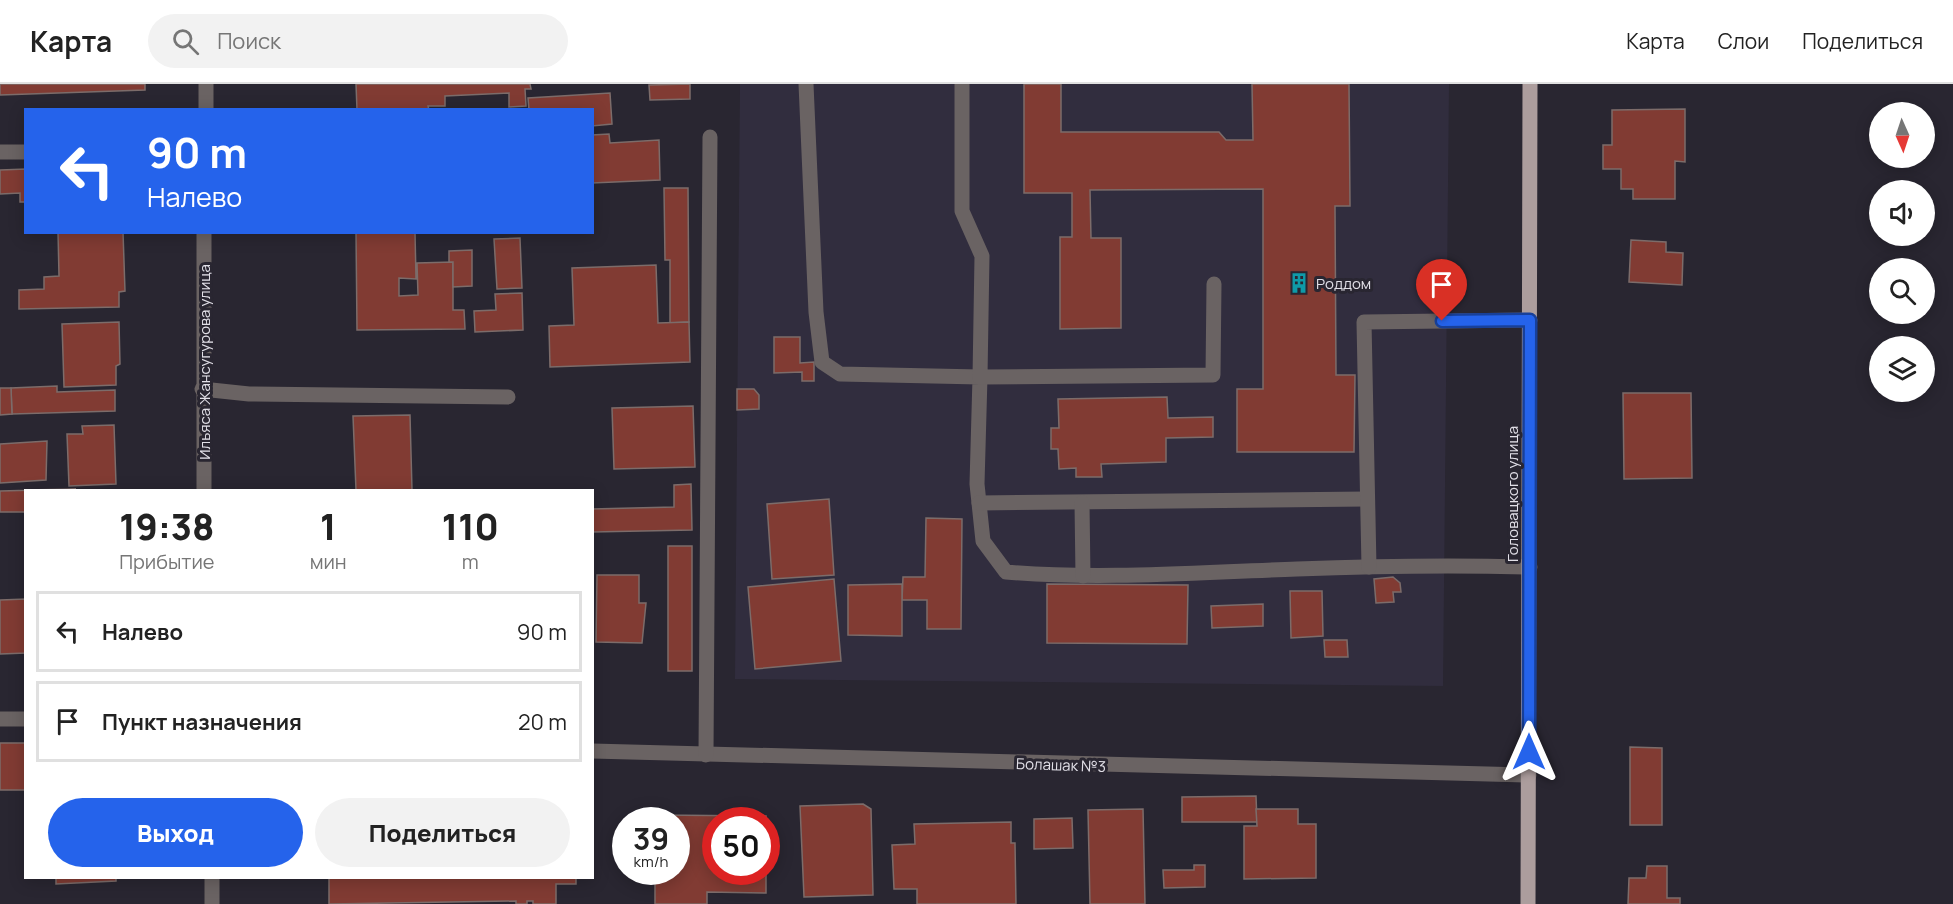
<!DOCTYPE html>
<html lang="ru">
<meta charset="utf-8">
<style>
:root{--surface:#fff;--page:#f2f2f2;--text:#222;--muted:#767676;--line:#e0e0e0;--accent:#2563eb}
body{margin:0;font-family:Manrope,sans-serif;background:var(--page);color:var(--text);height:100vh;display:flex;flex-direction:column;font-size:22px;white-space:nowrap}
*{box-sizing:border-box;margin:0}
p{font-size:20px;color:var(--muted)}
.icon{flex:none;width:33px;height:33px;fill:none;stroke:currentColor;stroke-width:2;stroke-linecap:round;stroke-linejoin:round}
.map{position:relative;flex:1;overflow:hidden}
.details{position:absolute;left:24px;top:405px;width:570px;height:390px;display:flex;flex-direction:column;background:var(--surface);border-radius:0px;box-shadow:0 3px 15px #0003}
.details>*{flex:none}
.guide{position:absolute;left:24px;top:24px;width:570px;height:126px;border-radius:0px;box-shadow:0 3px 15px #0003;background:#2563eb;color:#fff;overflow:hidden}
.needle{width:39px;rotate:177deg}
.controls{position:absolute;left:1869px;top:18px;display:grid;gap:12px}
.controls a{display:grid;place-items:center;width:66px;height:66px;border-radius:50%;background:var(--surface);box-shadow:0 3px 15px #0003;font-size:30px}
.speed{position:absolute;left:612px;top:723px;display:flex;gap:12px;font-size:30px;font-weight:700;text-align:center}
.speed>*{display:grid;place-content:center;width:78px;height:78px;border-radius:50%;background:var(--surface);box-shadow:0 3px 15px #0003;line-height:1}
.speed small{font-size:15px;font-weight:400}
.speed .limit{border:9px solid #d22;background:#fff;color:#111}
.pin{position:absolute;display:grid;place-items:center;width:51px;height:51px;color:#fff;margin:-62px -26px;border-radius:50% 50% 50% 0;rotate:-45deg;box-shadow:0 0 6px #0007}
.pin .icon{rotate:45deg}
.me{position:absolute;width:66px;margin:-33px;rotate:0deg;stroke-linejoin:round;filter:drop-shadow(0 0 4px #0008)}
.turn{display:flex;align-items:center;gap:21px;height:126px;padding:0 24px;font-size:27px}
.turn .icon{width:78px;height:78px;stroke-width:2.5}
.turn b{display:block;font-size:42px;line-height:51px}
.eta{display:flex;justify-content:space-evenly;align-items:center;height:102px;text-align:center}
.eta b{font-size:36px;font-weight:800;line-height:42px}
.cta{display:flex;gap:12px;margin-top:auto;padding:12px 24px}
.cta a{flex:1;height:69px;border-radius:36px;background:var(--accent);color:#fff;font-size:24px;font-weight:800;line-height:69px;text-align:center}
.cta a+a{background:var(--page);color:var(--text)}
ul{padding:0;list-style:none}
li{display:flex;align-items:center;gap:18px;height:81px;margin:0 12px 9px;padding:0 12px;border:3px solid var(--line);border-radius:0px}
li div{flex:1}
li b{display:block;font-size:22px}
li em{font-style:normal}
header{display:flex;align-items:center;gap:36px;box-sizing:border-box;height:84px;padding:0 30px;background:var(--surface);border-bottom:2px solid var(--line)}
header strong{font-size:28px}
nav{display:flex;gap:33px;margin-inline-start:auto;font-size:21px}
.search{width:420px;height:54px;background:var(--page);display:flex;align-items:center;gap:15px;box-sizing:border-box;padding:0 21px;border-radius:33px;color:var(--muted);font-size:22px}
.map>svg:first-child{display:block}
</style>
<header>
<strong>Карта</strong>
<div class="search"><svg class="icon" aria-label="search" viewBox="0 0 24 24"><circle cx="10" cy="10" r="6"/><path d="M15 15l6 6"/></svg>Поиск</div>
<nav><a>Карта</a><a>Слои</a><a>Поделиться</a></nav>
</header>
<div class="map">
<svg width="1953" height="820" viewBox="0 0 1953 820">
<rect width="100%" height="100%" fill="#292631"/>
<path fill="#312d3e" d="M740,0h709l-6,602 -708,-7z"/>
<g fill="#813b33" stroke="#7c6c6a" stroke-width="1.5">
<path d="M0,0h145v6l-145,5z"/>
<path d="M356,0h174l1,5h-6l1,17 -17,1v-14l-64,3v10h-17l1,4h-72z"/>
<path d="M690,0v15l-40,1 -1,-15z"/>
<path d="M1024,0h37v48h158l7,8h27l-1,-56h97l1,122h-15l1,169h19l-1,77h-117v-63h26v-200l-173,1 1,48h30v90l-61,1v-92h12v-44h-48z"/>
<path d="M610,9l2,31 -20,2v-16h-63l-1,-12z"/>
<path d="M1685,25v53l-10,-1v38h-42v-10h-12v-20h-18v-24h9v-35z"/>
<path d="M609,50l1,9 49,-3 1,40 -68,3v-48z"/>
<path d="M26,85v33h-6v-9l-20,1v-24z"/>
<path d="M664,104h24l1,134 -19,1v-63h-5z"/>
<path d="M58,148h65l2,59 -6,1v15l-100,2v-19l25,-1v-12l15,-1z"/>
<path d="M356,148h59l1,47 -17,-1v18l19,-1 -1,-32 36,-1v48h11l1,19 -108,1z"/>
<path d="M520,154l2,50 -25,1 -3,-50z"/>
<path d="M1631,156l35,2v10l17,1 -1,32 -53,-3z"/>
<path d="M472,166v36l-19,1v-25h-4v-11z"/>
<path d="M656,181l2,58 31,-1 1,40 -140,5 -1,-41 25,-1 -2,-57z"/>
<path d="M522,209l1,37 -48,2 -1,-21 22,-1 -1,-16z"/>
<path d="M119,238l1,42 -4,2v19l-52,2 -2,-63z"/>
<path d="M774,253h26v26l14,-1v19h-12v-9l-28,1z"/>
<path d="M57,302v6l58,-2v21l-103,3 -1,-26z"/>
<path d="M0,304h11l1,26 -12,1z"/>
<path d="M737,305h17l5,6v14l-22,1z"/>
<path d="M1623,309h68l1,85 -68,1z"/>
<path d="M1167,313l1,21 45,-1v20l-47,1v24l-65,2 1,13h-26v-9l-17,1 -1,-20h-7v-21h8l-1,-29z"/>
<path d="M693,322l2,61 -81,2 -2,-61z"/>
<path d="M410,331l2,75h-56l-3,-74z"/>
<path d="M114,341l2,59 -47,2 -2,-52h16l-1,-8z"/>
<path d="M47,357l-1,39 -46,3v-39z"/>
<path d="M691,400l1,46 -100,2v-23l82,-2v-22z"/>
<path d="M76,405l-50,1v22h-26v-21z"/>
<path d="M829,415l5,76 -62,4 -5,-75z"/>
<path d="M926,434l36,1 -1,110h-34v-29h-25l1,-23h22z"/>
<rect x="668" y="462" width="24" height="125"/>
<path d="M597,491h42v28h7l-4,40 -46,-1z"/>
<path d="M1393,493l7,6 1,9h-8l1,10 -18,1 -2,-24z"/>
<path d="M834,495l7,82 -86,8 -7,-82z"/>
<path d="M902,500v52l-54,-1v-50z"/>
<path d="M1047,500l141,1 -1,59 -140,-1z"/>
<path d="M1290,507h32l1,45 -32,2z"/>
<path d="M26,515v54l-26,1v-54z"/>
<path d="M1263,520v22l-51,2 -1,-22z"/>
<path d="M1324,556h23l1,17h-23z"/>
<rect x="0" y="659" width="26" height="47"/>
<path d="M1630,663l32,1v77h-32z"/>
<path d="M1256,712l1,26h-75v-25z"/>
<path d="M863,720l8,5 2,86 -69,2 -4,-91z"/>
<path d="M1143,725l2,95h-55l-2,-94z"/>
<path d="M1256,725h42v15h18v54l-72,1v-53h13z"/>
<path d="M656,731l110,1v4h-50v52h50v21l-59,-1v12h-52v-32h21v-52h-20z"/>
<path d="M1072,734l1,30 -39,1v-30z"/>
<path d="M1011,738v21h4l1,61h-99v-15h-23l-2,-44 23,-1 -1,-20z"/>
<path d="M1194,781h11v22l-41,1 -1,-18h31z"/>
<path d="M1647,782h20v32h13v6h-52l1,-26h17z"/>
<path d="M56,794h60v3l-60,3z"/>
<path d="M329,794h247v6h-20v20h-23v-3h-6v3h-11v-3l-187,3z"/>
</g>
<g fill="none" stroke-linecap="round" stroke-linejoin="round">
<g stroke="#6a6363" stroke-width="15">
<path d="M206,0v26"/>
<path d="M806,0l10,228 6,50 18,12 140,3 -3,107 6,57 23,31c97,8 194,0 291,-3 78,-3 155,-4 233,-2"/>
<path d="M962,0v127l20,45 -2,121 233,-2 1,-91"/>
<path d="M0,68h26"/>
<path d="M202,305l47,5 259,3"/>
<path d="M204,406v-258"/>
<path d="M979,419l388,-4"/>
<path d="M1082,419l1,73"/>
<path d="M1369,483l-5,-245 166,-2"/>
<path d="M0,635h26"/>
<path d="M592,667l937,24"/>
<path d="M706,671l4,-618"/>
<path d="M212,820v-26"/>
</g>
<path stroke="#ac9d9d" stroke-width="15" d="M1528,820l2,-820"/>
</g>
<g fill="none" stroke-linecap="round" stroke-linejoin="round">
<g stroke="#184099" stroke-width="15">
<path id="route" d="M1442,237l88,-1 -1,432"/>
</g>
<use href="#route" stroke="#2563eb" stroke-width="10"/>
</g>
<defs>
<g id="building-bare" transform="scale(1.62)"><path d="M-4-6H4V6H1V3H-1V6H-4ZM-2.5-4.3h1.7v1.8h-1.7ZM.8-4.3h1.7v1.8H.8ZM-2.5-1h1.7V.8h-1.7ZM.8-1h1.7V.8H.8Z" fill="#0f9aa8" stroke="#292631" stroke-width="2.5" paint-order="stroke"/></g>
</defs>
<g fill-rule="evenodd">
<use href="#building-bare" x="1299" y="199"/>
</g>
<g text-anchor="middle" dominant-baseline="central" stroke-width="6" stroke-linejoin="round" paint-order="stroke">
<g font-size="15" fill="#e2e0e8" stroke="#292631" text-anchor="start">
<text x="1316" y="199">Роддом</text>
</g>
<g font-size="15" fill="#e2e0e8" stroke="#292631">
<text transform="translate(204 278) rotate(-90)">Ильяса Жансугурова улица</text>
<text transform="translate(1512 410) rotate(-90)">Головацкого улица</text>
<text transform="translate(1061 681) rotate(2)">Болашак №3</text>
</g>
</g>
</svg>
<div class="controls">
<a><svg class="needle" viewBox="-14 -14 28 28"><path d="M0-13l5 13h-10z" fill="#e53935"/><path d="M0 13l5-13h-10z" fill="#767676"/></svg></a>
<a><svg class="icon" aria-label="sound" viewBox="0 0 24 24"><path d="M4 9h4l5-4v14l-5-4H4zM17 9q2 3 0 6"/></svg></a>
<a><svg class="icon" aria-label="search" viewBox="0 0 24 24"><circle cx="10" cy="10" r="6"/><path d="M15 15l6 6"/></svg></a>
<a><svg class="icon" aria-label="layers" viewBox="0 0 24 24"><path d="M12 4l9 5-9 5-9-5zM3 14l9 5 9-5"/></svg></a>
</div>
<div class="speed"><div>39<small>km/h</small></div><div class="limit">50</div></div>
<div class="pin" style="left:1442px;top:237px;background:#d93025"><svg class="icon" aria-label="arrive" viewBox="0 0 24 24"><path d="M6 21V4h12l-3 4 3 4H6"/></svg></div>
<svg class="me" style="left:1529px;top:668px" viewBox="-20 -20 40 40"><path d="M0-17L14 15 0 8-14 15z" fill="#2563eb" stroke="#fff" stroke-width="4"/></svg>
<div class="guide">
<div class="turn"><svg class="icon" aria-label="left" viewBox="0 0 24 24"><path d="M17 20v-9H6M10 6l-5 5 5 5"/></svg><div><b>90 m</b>Налево</div></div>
</div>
<section class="details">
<div class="eta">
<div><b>19:38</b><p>Прибытие</p></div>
<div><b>1</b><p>мин</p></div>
<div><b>110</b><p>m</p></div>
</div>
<ul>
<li><svg class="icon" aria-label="left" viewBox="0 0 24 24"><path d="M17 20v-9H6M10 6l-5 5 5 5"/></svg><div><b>Налево</b></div><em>90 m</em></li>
<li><svg class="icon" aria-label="arrive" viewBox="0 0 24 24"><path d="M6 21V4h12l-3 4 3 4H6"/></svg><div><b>Пункт назначения</b></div><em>20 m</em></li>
</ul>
<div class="cta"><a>Выход</a><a>Поделиться</a></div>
</section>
</div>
